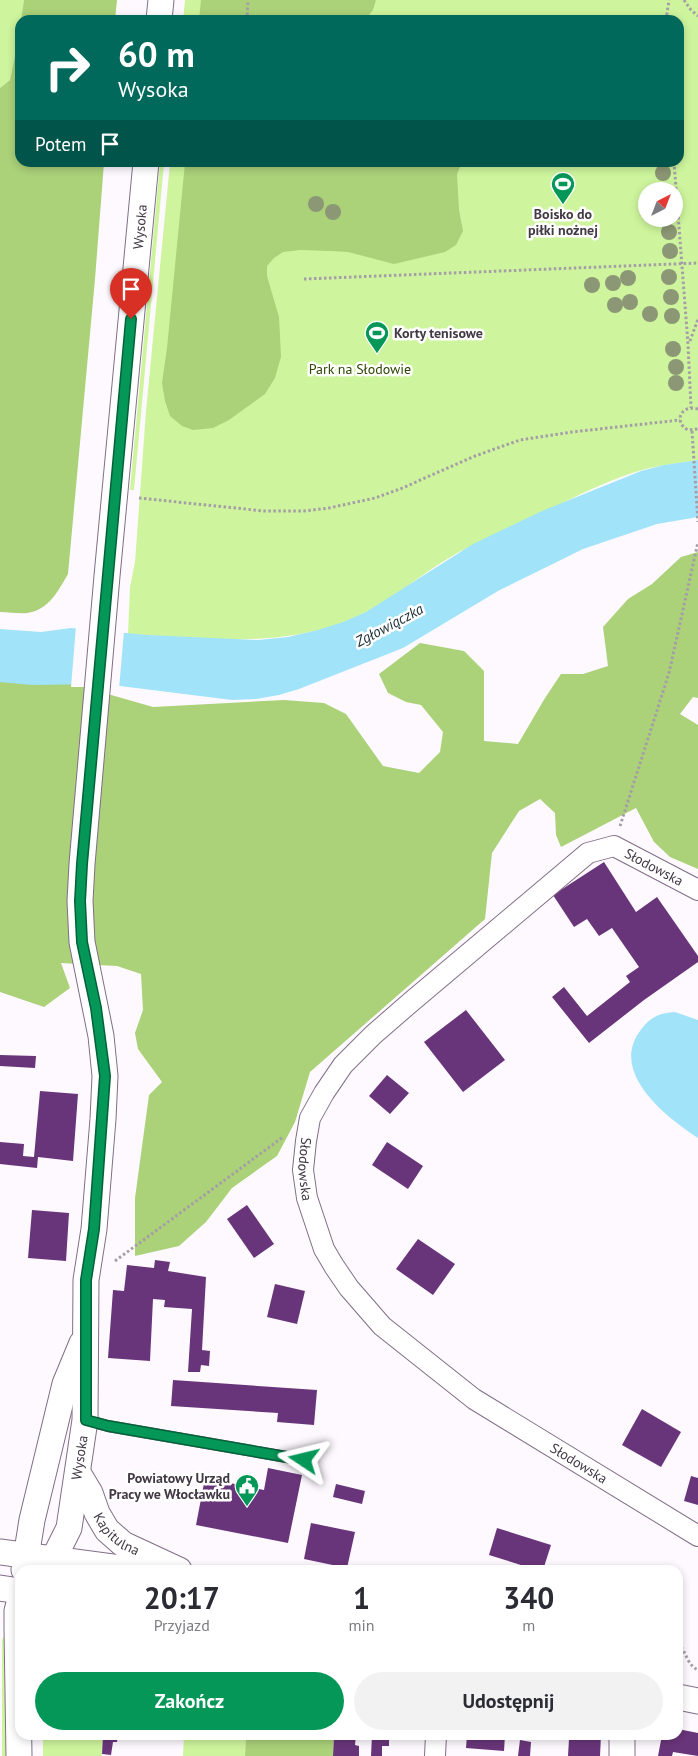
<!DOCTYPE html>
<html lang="pl">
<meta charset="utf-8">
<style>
:root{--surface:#fff;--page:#f2f2f3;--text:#2b2b33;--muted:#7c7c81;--accent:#059758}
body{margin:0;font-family:"PT Sans",sans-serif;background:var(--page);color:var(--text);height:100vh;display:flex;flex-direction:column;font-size:19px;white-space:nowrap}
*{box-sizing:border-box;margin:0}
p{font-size:16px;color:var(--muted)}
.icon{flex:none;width:28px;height:28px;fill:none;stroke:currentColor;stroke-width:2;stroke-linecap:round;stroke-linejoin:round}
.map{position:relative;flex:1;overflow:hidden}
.details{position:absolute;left:15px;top:1565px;width:668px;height:175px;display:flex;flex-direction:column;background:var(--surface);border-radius:15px;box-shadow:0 2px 8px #0003}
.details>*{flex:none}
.guide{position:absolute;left:15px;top:15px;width:669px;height:152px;border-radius:15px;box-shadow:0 2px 8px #0003;background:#00695c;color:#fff;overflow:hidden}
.needle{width:32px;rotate:42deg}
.fabs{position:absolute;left:638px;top:182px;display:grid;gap:10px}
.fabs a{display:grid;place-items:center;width:45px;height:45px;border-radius:50%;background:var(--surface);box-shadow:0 2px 8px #0003;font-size:25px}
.pin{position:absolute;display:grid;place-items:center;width:42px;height:42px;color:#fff;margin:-51px -21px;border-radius:50% 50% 50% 0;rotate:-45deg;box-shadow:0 0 5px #0007}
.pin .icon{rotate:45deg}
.me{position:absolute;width:55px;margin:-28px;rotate:280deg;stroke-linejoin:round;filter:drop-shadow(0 0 4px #0008)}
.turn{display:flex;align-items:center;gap:18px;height:105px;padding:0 20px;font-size:22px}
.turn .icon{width:65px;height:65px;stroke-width:2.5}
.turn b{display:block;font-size:35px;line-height:42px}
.then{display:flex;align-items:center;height:48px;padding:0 20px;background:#0003;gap:10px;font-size:19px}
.eta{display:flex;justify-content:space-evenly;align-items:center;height:85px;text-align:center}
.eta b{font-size:30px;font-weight:800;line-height:35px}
.action{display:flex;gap:10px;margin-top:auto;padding:10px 20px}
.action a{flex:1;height:58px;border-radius:30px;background:var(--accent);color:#fff;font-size:20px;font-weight:800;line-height:58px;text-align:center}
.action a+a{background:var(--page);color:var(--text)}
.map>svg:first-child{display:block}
</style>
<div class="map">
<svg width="698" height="1756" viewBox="0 0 698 1756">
<rect width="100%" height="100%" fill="#fef9ff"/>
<g fill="#cef59d" fill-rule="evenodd">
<path d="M0,0h24l-4,30 -10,50 -10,8z"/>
<path d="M185,0h513v460c-19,3 -38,5 -56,10 -42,12 -82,35 -121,54 -24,11 -50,20 -72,34 -35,21 -68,51 -107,65 -72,25 -140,15 -214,11l2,-47 5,-25 11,-151 24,-248 509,-1v-142h-496zM646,191h28v28h-28z"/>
<path d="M160,163h4l-30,327h-4z"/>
<path d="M4,1636l2,120h-4v-116z"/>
<path d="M43,1735h60l-1,21h-59z"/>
<path d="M184,1735h62l-1,21h-62z"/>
</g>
<g fill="#abd179">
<path d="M24,0h93l-2,20h-94z"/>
<path d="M201,0h175l-3,10 -8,10h-166z"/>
<path d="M20,30v132l84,1 -9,116 -27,295c-10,17 -19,36 -41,39 -8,1 -18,-1 -27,-1v-524l10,-8z"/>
<path d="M185,163h277l-5,11 2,36 4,21 -7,14 -11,7 -51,12 -46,-12 -18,-1 -30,-1 -17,2 -9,6 -7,8v10l12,41 1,19 1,21 -6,21 -10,16 -36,26 -16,8 -20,2 -11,-4 -12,-10 -5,-15 -3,-18 5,-35z"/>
<path d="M698,552v146l-5,-1 -13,17 18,11v144l-28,-12 -16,-15 -18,-34 -75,39 -5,-12 -1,-22 -15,-14 -21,12 -27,42 -7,66 -175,153 -15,50 -18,34 -45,32 -26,34 -27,24 -44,10v-58l14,-103 13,-13 -24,-33 -3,-16 8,-23 -2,-36 -24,-8 -56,-3 9,25 -26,19 -44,-15v-329l153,44 131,-7 40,3 22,11 37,52 36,7 21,-21 3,-20 -22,-27 -15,-3 -18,-9 -9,-19 41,-31 44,8 20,20v70l34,3 27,-46 16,-24h22l25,-8 -5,-39 25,-28 24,-15 29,-27z"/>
<path d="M246,1735h88l-1,21h-88z"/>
</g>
<g fill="#a1e3f9">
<path d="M698,460v57l-41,7 -74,25 -85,42 -95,57 -104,41 -20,6 -23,4 -24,1 -128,-16 -72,1 -32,-3v-53l41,3 30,-4 77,7 110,5 30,-3 30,-7 25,-8 23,-10 107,-68 69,-33 99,-40 23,-6z"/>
<path d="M675,1012l23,8v118c-31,-20 -89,-65 -58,-107 10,-14 19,-18 35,-19z"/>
</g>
<path fill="#fef9ff" d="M76,626l48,5 -5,58 -16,-2h-32z"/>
<g fill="#69357a">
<path d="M604,862l32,50 21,-15 41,59v6l-54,38 -55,43 -37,-46 12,-10 23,29 43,-34 -4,-6 13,-9 -27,-39 -13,8 -12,-17 -13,8 -21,-32z"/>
<path d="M466,1010l39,50 -42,32 -39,-50z"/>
<path d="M0,1055l36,1 -1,12 -35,-2z"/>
<path d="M387,1075l22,18 -19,21 -21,-18z"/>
<path d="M40,1091l38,3 -5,67 -35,-4 -1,11 -37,-4v-22l24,2 -1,12 11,1z"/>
<path d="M387,1142l36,24 -15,23 -36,-24z"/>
<path d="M247,1205l27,39 -20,14 -27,-39z"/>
<path d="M32,1210l37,3 -3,48 -38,-3z"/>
<path d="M418,1239l37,25 -22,31 -37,-26z"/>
<path d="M155,1260l15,2 -2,9 38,6 -4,73 8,1 -1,15 -8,-1 -1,7h-12l4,-63 -28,-2 1,-7 -12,-1 -3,62 -42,-3 5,-68 11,1 3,-26 27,3z"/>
<path d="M275,1284l30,7 -8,33 -30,-7z"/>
<path d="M173,1380l144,10 -3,35 -37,-3 1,-9 -107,-7z"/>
<path d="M642,1409l39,23 -20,35 -39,-22z"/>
<path d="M268,1468l34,7 -14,68 -92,-18 9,-47 59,12z"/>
<path d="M691,1476l7,2v27l-14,-4z"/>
<path d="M336,1484l29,7 -3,13 -29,-7z"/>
<path d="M311,1523l44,9 -8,36 -43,-9z"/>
<path d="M497,1528l54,17 -8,25h-6l-48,-15z"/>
<path d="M678,1729l20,4v23l-25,-4 -1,4h-14l4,-21h16z"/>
<path d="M103,1735h15l-1,7h-4l-2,13 -9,-1z"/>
<path d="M334,1735h22l-1,10 4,1v10h-26z"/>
<path d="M372,1735h17v11h-7v10h-11z"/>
<path d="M467,1735h38l-1,16 -38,-3z"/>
<path d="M577,1735h24l-1,21h-32l1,-17 7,1z"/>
<path d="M520,1740l11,2 -1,14h-12z"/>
</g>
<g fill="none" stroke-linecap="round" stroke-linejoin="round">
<g stroke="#816e87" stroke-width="12">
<path id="service" d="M85,1420l23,6 196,34"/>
</g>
<g stroke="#816e87" stroke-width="22">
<g id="minor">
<path id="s1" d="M698,890l-84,-44 -26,7 -177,149 -38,33 -30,30 -19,28 -14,25 -4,23 -3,29 4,28 17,51 10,17 15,22 33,38 92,73 224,137"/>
<path d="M435,1756l1,-21"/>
</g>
</g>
<g stroke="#816e87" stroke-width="27">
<g id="tertiary">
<path d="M159,20l2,-20"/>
<path id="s2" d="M78,1473l12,20 7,20 10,17 16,14 56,26"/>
<path d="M0,1552l135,18"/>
<path d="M24,1570l8,-50 33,-136 17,-41"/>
<path id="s3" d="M43,1570l11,-12 15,-30 16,-108 1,-140 8,-51 9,-110 2,-43 -4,-40 -19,-94 -2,-41 2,-37 25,-288 39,-414"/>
<path d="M0,1588l20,3"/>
<path d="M678,1697l20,4"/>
<path d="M19,1756l-2,-128v-17l3,-12"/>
<path d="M622,1756v-21"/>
</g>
</g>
<g stroke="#a59ea7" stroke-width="3" stroke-dasharray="2.5 2.5" stroke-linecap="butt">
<path d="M684,0l7,10 7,6"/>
<path d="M247,20l1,-20"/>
<path d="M666,20l3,-20"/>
<path d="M674,162l14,182 3,64"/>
<path d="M304,279l394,-16"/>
<path d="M690,341l8,-22"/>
<path d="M698,409c-17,-5 -25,13 -10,21l10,-1"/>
<path d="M692,431l6,91"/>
<path d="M139,498l125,13h40l25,-3 46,-10 25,-9 75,-33 45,-16 52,-8 108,-12"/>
<path d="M620,826l49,-153 29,-131"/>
<path d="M115,1261l168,-124"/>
<path d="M678,1643c8,8 9,22 20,27"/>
</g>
<use href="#service" stroke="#fff" stroke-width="10"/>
<use href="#minor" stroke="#fff" stroke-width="20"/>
<use href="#tertiary" stroke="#fff" stroke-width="25"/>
</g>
<g fill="#8c9775">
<circle cx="663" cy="173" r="8"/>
<circle cx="316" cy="204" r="8"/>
<circle cx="333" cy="212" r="8"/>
<circle cx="669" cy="232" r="8"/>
<circle cx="670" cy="251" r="8"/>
<circle cx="669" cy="277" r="8"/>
<circle cx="628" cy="278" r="8"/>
<circle cx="613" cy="283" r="8"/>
<circle cx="592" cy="285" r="8"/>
<circle cx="671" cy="297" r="8"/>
<circle cx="630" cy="302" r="8"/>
<circle cx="615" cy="305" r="8"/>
<circle cx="650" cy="314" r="8"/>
<circle cx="672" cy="316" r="8"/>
<circle cx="673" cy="349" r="8"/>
<circle cx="676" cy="367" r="8"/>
<circle cx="676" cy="383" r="8"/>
</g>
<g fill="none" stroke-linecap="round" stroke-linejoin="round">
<g stroke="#036239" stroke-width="12">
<path id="route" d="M131,319l-49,545 -2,37 2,41 14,66 9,68 -11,153 -8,51v140l22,6 196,34"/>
</g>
<use href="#route" stroke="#059758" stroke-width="9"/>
</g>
<defs>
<g id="stadium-pin" transform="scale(1.25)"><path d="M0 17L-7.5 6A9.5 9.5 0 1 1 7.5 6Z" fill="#059758" stroke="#fff"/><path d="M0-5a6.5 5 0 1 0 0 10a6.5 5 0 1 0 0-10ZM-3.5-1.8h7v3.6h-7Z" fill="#fff"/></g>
<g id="civic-pin" transform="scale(1.25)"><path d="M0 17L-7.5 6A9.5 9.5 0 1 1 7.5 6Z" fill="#059758" stroke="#fff"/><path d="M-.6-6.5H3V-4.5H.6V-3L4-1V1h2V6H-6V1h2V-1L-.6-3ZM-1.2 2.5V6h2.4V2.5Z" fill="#fff"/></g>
</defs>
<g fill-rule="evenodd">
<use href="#stadium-pin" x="563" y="184"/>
<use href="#stadium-pin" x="377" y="333"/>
<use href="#civic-pin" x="247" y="1486"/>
</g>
<g text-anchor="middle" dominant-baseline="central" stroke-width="5" stroke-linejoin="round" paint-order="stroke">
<g font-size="14" font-weight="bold" fill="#413944" stroke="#fff">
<text x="563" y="214">Boisko do<tspan x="563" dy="16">piłki nożnej</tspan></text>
<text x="394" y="333" text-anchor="start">Korty tenisowe</text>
<text x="230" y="1478" text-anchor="end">Powiatowy Urząd<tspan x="230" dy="16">Pracy we Włocławku</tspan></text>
</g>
<g font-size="14" fill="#413944" stroke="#fff">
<text stroke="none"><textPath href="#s3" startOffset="1358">Wysoka</textPath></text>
<text transform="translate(654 867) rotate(28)">Słodowska</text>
<text stroke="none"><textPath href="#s1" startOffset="560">Słodowska</textPath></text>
<text stroke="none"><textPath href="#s3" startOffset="121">Wysoka</textPath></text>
<text stroke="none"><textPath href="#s1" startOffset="980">Słodowska</textPath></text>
<text stroke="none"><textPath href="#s2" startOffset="74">Kapitulna</textPath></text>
</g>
<g font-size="14" fill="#2f4604" stroke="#fff">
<text x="360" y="369">Park na Słodowie</text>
</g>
<g font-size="15" font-style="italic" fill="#192e35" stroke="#fff">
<text transform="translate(389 625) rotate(-28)">Zgłowiączka</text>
</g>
</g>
</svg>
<div class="fabs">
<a><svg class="needle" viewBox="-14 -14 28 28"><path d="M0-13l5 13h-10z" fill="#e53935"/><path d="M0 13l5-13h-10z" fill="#7c7c81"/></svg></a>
</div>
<div class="pin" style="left:131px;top:319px;background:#d93025"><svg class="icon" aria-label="arrive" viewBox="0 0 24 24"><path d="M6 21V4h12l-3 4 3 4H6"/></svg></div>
<svg class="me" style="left:304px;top:1460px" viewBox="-20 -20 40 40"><path d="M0-17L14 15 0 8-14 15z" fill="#059758" stroke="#fff" stroke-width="4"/></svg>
<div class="guide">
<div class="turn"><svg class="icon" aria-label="right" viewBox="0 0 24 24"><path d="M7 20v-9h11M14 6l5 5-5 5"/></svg><div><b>60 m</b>Wysoka</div></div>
<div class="then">Potem<svg class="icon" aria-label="arrive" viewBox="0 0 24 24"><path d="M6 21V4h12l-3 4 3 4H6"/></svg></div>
</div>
<section class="details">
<div class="eta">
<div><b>20:17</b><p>Przyjazd</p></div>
<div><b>1</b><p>min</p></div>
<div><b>340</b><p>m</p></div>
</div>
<div class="action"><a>Zakończ</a><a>Udostępnij</a></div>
</section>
</div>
